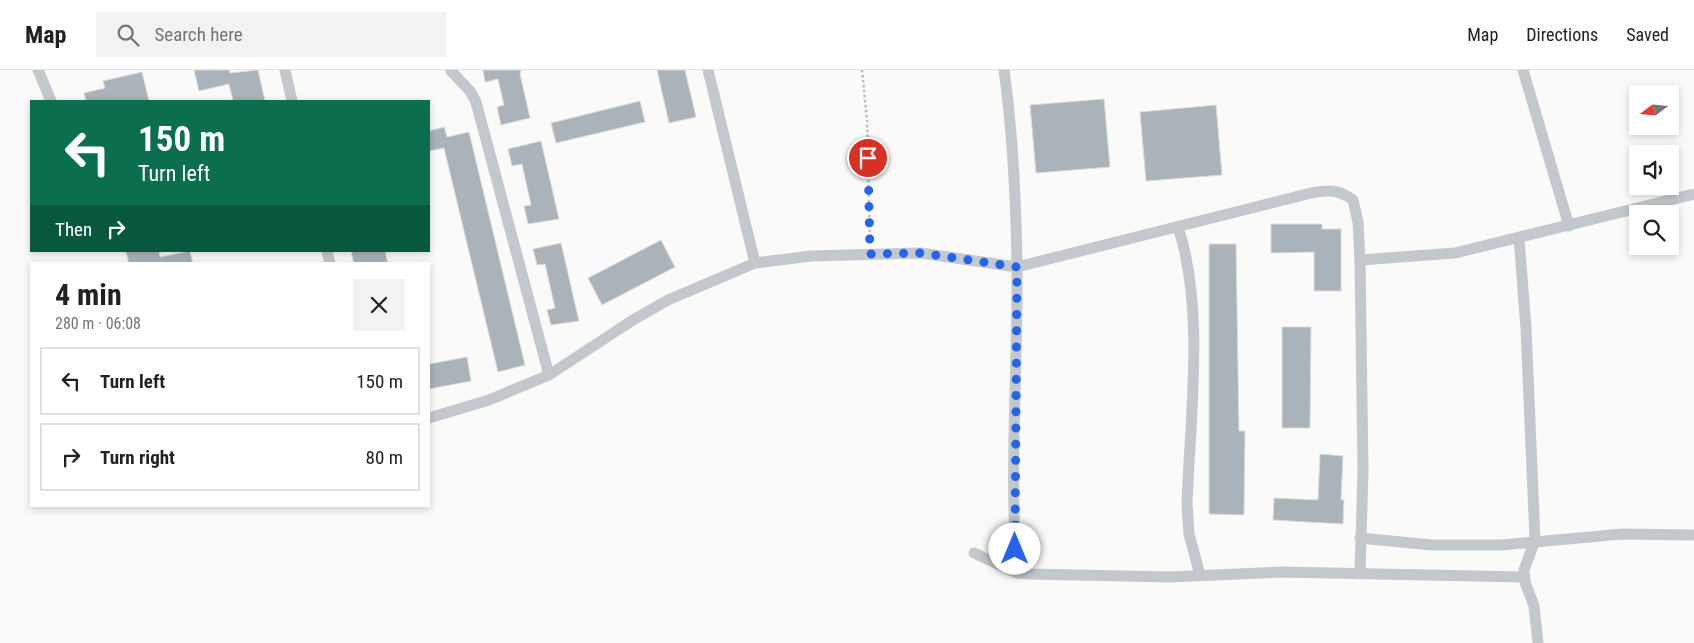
<!DOCTYPE html>
<meta charset="utf-8">
<style>
:root{--surface:#fff;--page:#f2f2f2;--text:#202124;--muted:#757577;--line:#e0e0e0}
body{margin:0;font-family:"Roboto Condensed",sans-serif;background:var(--page);color:var(--text);height:100vh;display:flex;flex-direction:column;font-size:19px;white-space:nowrap}
*{box-sizing:border-box;margin:0}
p{font-size:16px;color:var(--muted)}
.icon{flex:none;width:28px;height:28px;fill:none;stroke:currentColor;stroke-width:2;stroke-linecap:round;stroke-linejoin:round}
.map{position:relative;flex:1;overflow:hidden}
.sheet{position:absolute;left:30px;top:192px;width:400px;height:245px;display:flex;flex-direction:column;background:var(--surface);border-radius:0px;box-shadow:0 2px 8px #0003}
.sheet>*{flex:none}
.top-card{position:absolute;left:30px;top:30px;width:400px;height:152px;border-radius:0px;box-shadow:0 2px 8px #0003;background:#0b6e4f;color:#fff;overflow:hidden}
.needle{width:32px;rotate:254deg}
.buttons{position:absolute;left:1629px;top:15px;display:grid;gap:10px}
.buttons a{display:grid;place-items:center;width:50px;height:50px;border-radius:0px;background:var(--surface);box-shadow:0 2px 8px #0003;font-size:25px}
.pin{position:absolute;display:grid;place-items:center;width:42px;height:42px;color:#fff;margin:-21px;border:2px solid #fff;border-radius:50%;box-shadow:0 1px 5px #0007}
.me{position:absolute;width:55px;margin:-28px;rotate:0deg;stroke-linejoin:round;filter:drop-shadow(0 0 4px #0008)}
.turn{display:flex;align-items:center;gap:18px;height:105px;padding:0 25px;font-size:22px}
.turn .icon{width:65px;height:65px;stroke-width:2.5}
.turn b{display:block;font-size:35px;line-height:42px}
.then{display:flex;align-items:center;height:48px;padding:0 25px;background:#0003;gap:10px;font-size:19px}
.round{display:grid;place-items:center;flex:none;width:52px;height:52px;border-radius:0px;background:var(--page)}
.summary{display:flex;align-items:center;justify-content:space-between;height:85px;padding:0 25px}
h1{font-size:30px;font-weight:700;line-height:38px}
ul{padding:0;list-style:none}
li{display:flex;align-items:center;gap:15px;height:68px;margin:0 10px 8px;padding:0 15px;border:2px solid var(--line);border-radius:0px}
li div{flex:1}
li b{display:block;font-size:19px}
li em{font-style:normal}
header{display:flex;align-items:center;gap:30px;box-sizing:border-box;height:70px;padding:0 25px;background:var(--surface);border-bottom:1px solid var(--line)}
header strong{font-size:24px}
nav{display:flex;gap:28px;margin-inline-start:auto;font-size:18px}
.search{width:350px;height:45px;background:var(--page);display:flex;align-items:center;gap:12px;box-sizing:border-box;padding:0 18px;border-radius:0px;color:var(--muted);font-size:19px}
.map>svg:first-child{display:block}
</style>
<header>
<strong>Map</strong>
<div class="search"><svg class="icon" aria-label="search" viewBox="0 0 24 24"><circle cx="10" cy="10" r="6"/><path d="M15 15l6 6"/></svg>Search here</div>
<nav><a>Map</a><a>Directions</a><a>Saved</a></nav>
</header>
<div class="map">
<svg width="1694" height="573" viewBox="0 0 1694 573">
<rect width="100%" height="100%" fill="#fafaf8"/>
<g fill="#aab3b9" stroke="#dcdcda">
<path d="M194,0h35l1,3 28,-3 7,31h-32l-4,-17 -30,7z"/>
<path d="M483,0h38l-1,4 10,44 -29,7 -4,-18 7,-2 -6,-26 -13,3z"/>
<path d="M657,0h28l11,47 -27,6z"/>
<path d="M142,2l7,29h-63l-2,-8 21,-5 -2,-7z"/>
<path d="M1104,29l6,68 -74,6 -6,-68z"/>
<path d="M640,31l5,21 -89,21 -5,-20z"/>
<path d="M1216,35l6,70 -76,6 -6,-69z"/>
<path d="M444,57l3,10 22,-5 56,233 -27,7 -54,-224 -15,3v-20z"/>
<path d="M541,71l18,78 -31,5 -4,-18 7,-1 -9,-41 -10,2 -4,-17z"/>
<path d="M1271,154h51v5h19v62h-27v-39l-43,1z"/>
<path d="M661,170l14,27 -73,38 -14,-27z"/>
<path d="M561,173l18,78 -28,4 -4,-15 8,-2 -10,-44 -8,1 -4,-16z"/>
<path d="M1209,174h27l3,187h6l-1,84 -35,-1z"/>
<path d="M126,181h33l1,6 30,-6 3,13h-64z"/>
<path d="M351,181h34l3,13h-34z"/>
<path d="M1282,257h29l-1,101h-28z"/>
<path d="M467,287l4,24 -42,8v-25z"/>
<path d="M1320,384l23,2 -2,44h3l-1,24 -70,-4 1,-22 44,2z"/>
</g>
<g fill="none" stroke-linecap="round" stroke-linejoin="round">
<path stroke="#bbbfc2" stroke-width="2.5" stroke-dasharray="2.5 2.5" stroke-linecap="butt" d="M862,0l5,50 3,123"/>
<g stroke="#c3c8cc" stroke-width="11">
<path d="M38,0l13,31"/>
<path d="M285,0l7,31"/>
<path d="M708,0l47,193"/>
<path d="M1004,0c9,64 12,131 13,196 1,103 -8,205 0,307"/>
<path d="M1523,0l46,156"/>
<path d="M451,1l19,20 6,11 73,273"/>
<path d="M1178,157c27,81 12,191 9,277l2,30 11,41"/>
<path d="M1519,168l7,90 9,212 -11,30 1,12 9,24 4,37"/>
<path d="M327,181l3,13"/>
<path d="M1360,190l95,-7 239,-59"/>
<path d="M429,348l60,-18 60,-25 84,-55 35,-20 87,-37 56,-7 110,-3 96,14 294,-74c17,-3 27,-4 42,7l5,22 2,38 3,210 -3,104"/>
<path d="M1360,468l72,7h69l121,-11 72,1"/>
<path d="M974,483l43,20 12,1 141,3 111,-5 243,5"/>
</g>
</g>
<g fill="none" stroke-linecap="round" stroke-linejoin="round">
<path stroke="#2563eb" stroke-width="9" stroke-dasharray="0 16.2" d="M868,88l2,96 51,-1 96,14 -2,282"/>
</g>
</svg>
<div class="buttons">
<a><svg class="needle" viewBox="-14 -14 28 28"><path d="M0-13l5 13h-10z" fill="#e53935"/><path d="M0 13l5-13h-10z" fill="#757577"/></svg></a>
<a><svg class="icon" aria-label="sound" viewBox="0 0 24 24"><path d="M4 9h4l5-4v14l-5-4H4zM17 9q2 3 0 6"/></svg></a>
<a><svg class="icon" aria-label="search" viewBox="0 0 24 24"><circle cx="10" cy="10" r="6"/><path d="M15 15l6 6"/></svg></a>
</div>
<div class="pin" style="left:868px;top:88px;background:#d93025"><svg class="icon" aria-label="arrive" viewBox="0 0 24 24"><path d="M6 21V4h12l-3 4 3 4H6"/></svg></div>
<svg class="me" style="left:1015px;top:479px" viewBox="-20 -20 40 40"><circle r="19" fill="#fff"/><path d="M0-13L10 11 0 6-10 11z" fill="#2563eb"/></svg>
<div class="top-card">
<div class="turn"><svg class="icon" aria-label="left" viewBox="0 0 24 24"><path d="M17 20v-9H6M10 6l-5 5 5 5"/></svg><div><b>150 m</b>Turn left</div></div>
<div class="then">Then<svg class="icon" aria-label="right" viewBox="0 0 24 24"><path d="M7 20v-9h11M14 6l5 5-5 5"/></svg></div>
</div>
<section class="sheet">
<div class="summary"><div><h1>4 min</h1><p>280 m · 06:08</p></div><a class="round"><svg class="icon" aria-label="close" viewBox="0 0 24 24"><path d="M6 6l12 12M18 6L6 18"/></svg></a></div>
<ul>
<li><svg class="icon" aria-label="left" viewBox="0 0 24 24"><path d="M17 20v-9H6M10 6l-5 5 5 5"/></svg><div><b>Turn left</b></div><em>150 m</em></li>
<li><svg class="icon" aria-label="right" viewBox="0 0 24 24"><path d="M7 20v-9h11M14 6l5 5-5 5"/></svg><div><b>Turn right</b></div><em>80 m</em></li>
</ul>
</section>
</div>
